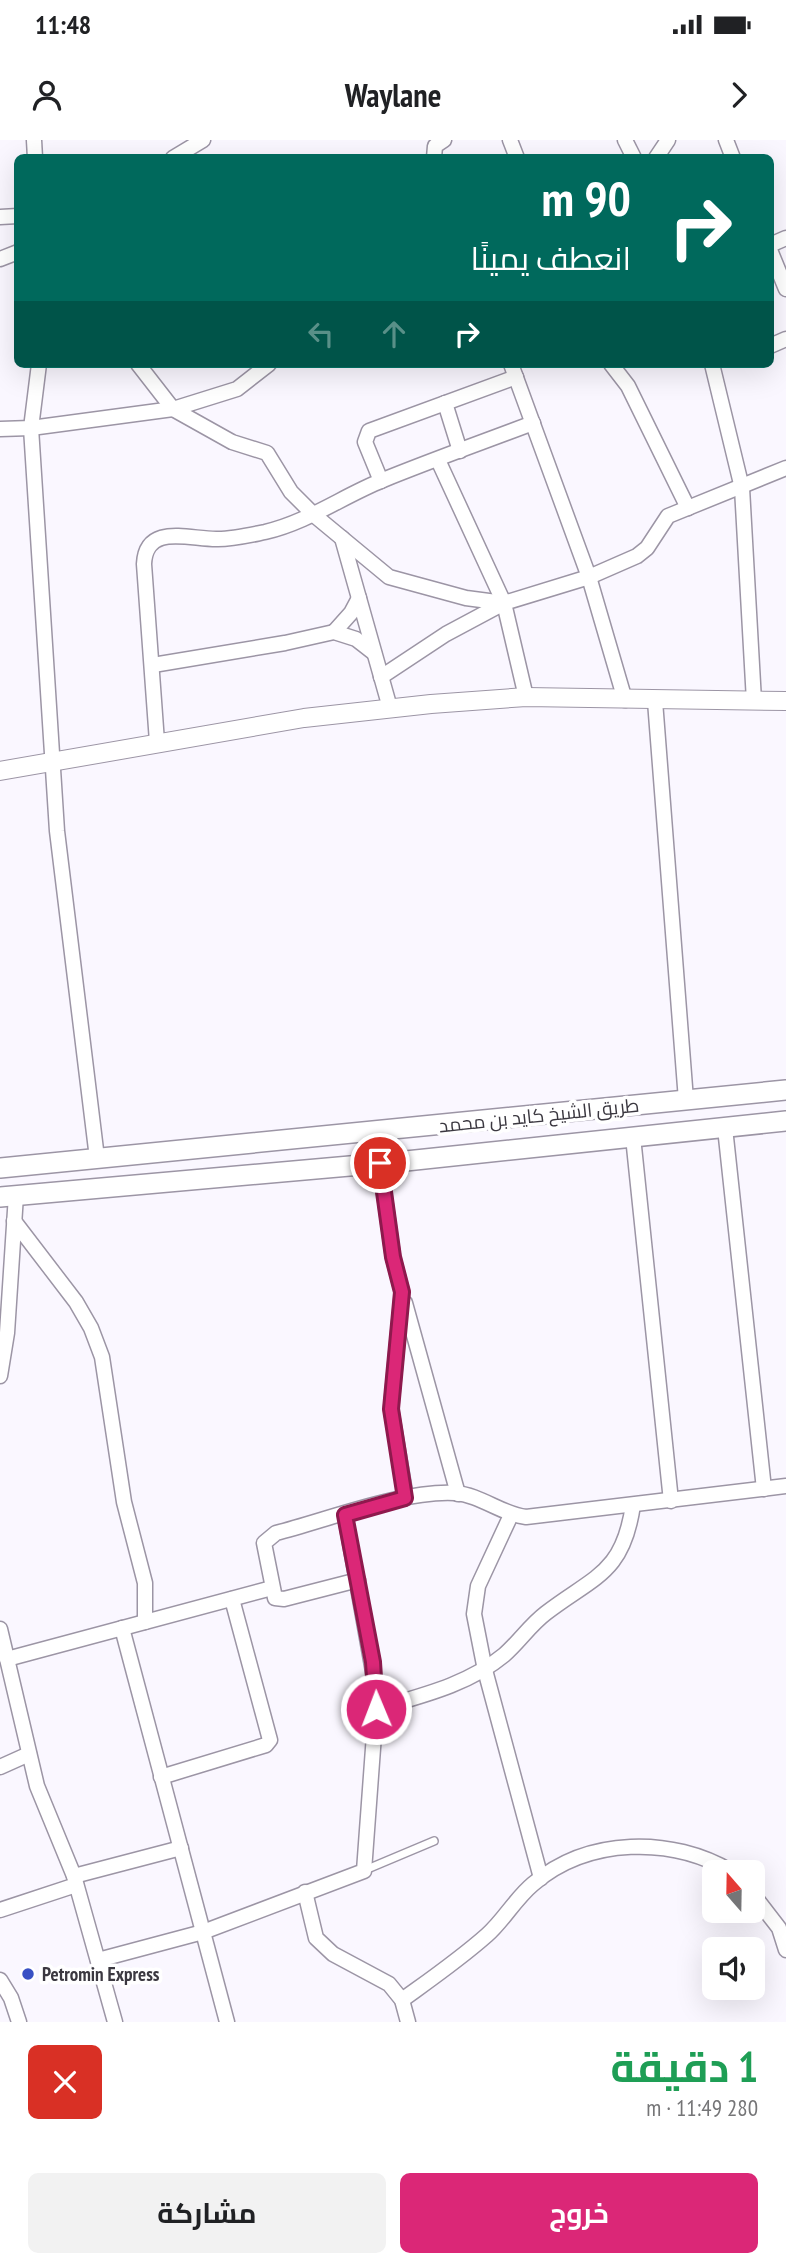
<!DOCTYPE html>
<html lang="ar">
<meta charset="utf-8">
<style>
:root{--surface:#fff;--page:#f2f2f2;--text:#202124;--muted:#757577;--accent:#db2777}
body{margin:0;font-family:"PT Sans Narrow",Cairo,sans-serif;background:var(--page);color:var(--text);direction:rtl;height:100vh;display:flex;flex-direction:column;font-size:26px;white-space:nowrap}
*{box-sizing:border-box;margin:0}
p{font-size:23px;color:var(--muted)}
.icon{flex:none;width:38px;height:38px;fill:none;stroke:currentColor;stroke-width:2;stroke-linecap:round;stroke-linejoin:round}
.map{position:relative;height:1882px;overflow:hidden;direction:ltr}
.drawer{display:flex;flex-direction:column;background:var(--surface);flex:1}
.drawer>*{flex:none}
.guide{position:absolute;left:14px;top:14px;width:760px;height:214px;border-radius:10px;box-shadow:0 7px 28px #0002;direction:rtl;background:#00695c;color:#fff;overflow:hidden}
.needle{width:46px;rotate:340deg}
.buttons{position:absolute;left:702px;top:1720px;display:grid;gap:14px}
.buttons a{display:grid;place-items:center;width:63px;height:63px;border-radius:10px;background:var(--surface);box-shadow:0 7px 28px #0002;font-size:35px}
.pin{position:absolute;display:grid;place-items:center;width:60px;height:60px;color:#fff;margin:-30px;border:4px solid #fff;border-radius:50%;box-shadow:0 2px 7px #0007}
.me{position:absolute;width:77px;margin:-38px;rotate:359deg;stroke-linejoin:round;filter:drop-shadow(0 0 5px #0008)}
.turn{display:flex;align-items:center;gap:24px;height:147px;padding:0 28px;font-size:32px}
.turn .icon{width:91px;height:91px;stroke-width:2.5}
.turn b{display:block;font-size:49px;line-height:60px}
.lanes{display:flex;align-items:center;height:66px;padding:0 28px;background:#0003;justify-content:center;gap:35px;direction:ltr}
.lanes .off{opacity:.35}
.round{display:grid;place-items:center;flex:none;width:74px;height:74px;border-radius:10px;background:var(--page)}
.head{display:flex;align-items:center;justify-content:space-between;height:119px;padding:0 28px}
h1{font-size:42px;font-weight:700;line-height:52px;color:#1e9e55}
.primary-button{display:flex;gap:14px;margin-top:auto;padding:14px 28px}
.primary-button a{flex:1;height:80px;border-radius:10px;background:var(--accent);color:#fff;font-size:28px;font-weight:700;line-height:80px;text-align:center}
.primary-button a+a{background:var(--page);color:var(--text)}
.status{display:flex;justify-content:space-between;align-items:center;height:49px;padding:0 35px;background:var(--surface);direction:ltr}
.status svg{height:19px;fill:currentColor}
header{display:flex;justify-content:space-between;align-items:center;height:91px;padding:0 28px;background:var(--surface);font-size:32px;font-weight:700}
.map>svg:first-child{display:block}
</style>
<div class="status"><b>11:48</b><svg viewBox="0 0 49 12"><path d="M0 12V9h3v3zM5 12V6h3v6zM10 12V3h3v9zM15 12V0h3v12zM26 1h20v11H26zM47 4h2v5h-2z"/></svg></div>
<header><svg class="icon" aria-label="forward" viewBox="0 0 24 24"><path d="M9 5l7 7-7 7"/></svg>Waylane<svg class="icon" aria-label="person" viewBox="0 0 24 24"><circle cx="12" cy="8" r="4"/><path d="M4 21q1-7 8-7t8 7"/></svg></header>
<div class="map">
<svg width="786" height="1882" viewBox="0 0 786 1882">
<rect width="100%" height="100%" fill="#faf7ff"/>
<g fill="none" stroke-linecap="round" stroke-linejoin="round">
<g stroke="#9c95a5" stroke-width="10">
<path id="service" d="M365,1730l69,-29"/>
</g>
<g stroke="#9c95a5" stroke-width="17">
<g id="minor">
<path d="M34,0l1,18"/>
<path d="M510,0l7,18"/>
<path d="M625,0l9,18"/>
<path d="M726,0l7,18"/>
<path d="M173,18l30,-18"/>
<path d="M434,18l1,-12 9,-6"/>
<path d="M656,18l12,-18"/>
<path d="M0,77l18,-1"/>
<path d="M770,105l16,-7"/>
<path d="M770,110l16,39"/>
<path d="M0,119l18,-7"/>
<path d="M770,206l16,-7"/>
<path d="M39,224l-8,64 26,403 40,327"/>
<path d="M138,224l35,45 59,33 35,11 24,39 23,23 75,62 77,21 38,5"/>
<path d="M511,224l78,213 36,123"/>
<path d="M611,224l17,22 60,122"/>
<path d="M712,224l30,124 12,213"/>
<path d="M445,263l15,48"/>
<path d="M0,289l31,-1 142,-19 64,-20 32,-25"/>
<path d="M438,320l66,143 22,94"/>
<path d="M381,341l-16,-39 4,-11 147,-54"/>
<path d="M342,398l48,170"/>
<path d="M334,492l17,-19 8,-15"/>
<path d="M153,525l132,-22 49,-11 22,7 18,14"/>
<path d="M381,537l65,-43 58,-31 85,-26 48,-21 10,-8 21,-32 118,-48"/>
<path d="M655,561l31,399"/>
<path d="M157,602l-13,-178c2,-42 47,-24 74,-25 15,0 32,-4 47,-7 43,-10 78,-36 118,-52 49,-20 100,-38 150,-57"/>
<path d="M725,988l39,361"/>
<path d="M633,997l38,364"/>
<path d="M380,1023l13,94 9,35 -11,117 15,89"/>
<path d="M14,1081l62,81 15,26 11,29 22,145 21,81v39"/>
<path d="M405,1163l53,191"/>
<path d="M0,1236l7,-43 9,-138"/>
<path d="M511,1375l-33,71 -4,28 11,56 56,208"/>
<path d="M358,1440l-74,19 -9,-1 -11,-55 12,-10c51,-13 127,-43 179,-40 26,2 46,21 71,24l260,-31"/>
<path d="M122,1488l105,394"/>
<path d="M0,1489l37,157 37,90 41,146"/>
<path d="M7,1519l265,-71"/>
<path d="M376,1569c44,-13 92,-24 128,-54 15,-13 26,-30 42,-42 48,-37 77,-39 87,-108"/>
<path d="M0,1627l29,-13"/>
<path d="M161,1637l105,-32 4,-5 -38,-141"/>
<path d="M74,1736l107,-28"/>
<path d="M305,1752l11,46 17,16 56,30 13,16 6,22"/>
<path d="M752,1753l27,35 7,22"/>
<path d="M0,1770l76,-25"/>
<path d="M98,1820l105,-28 161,-61 13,-177 -32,-179"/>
<path d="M0,1840l11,18 8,24"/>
<path d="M402,1860c29,-21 58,-41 85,-65 17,-15 28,-36 46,-51 55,-47 139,-48 199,-12"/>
</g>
</g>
<g stroke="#9c95a5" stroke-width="20">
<path id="tertiary" d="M0,631l304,-53 127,-14 95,-7 260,4"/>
</g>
<g stroke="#9c95a5" stroke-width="22">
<g id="secondary">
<path d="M0,1028l786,-78"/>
<path d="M0,1057l406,-36 380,-40"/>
</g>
</g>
<use href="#service" stroke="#fff" stroke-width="7"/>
<use href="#minor" stroke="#fff" stroke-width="14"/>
<use href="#tertiary" stroke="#fff" stroke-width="18"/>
<use href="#secondary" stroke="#fff" stroke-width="19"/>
</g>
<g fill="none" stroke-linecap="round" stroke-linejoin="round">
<g stroke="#8e194d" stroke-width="18">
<path id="route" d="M376,1569l-3,-47 -28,-147 60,-17 -14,-89 11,-117 -9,-35 -13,-94"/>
</g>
<use href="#route" stroke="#db2777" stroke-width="12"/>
</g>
<circle fill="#3951c4" stroke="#fff" stroke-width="2.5" cx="28" cy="1834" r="7"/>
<g text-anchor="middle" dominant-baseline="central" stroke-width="7" stroke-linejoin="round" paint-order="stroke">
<g font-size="19" fill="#3b3840" stroke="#fff">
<text transform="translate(539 975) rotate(-6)">طريق الشيخ كايد بن محمد</text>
</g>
<g font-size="19" font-weight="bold" fill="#3b3840" stroke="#fff" text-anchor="start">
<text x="42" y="1834">Petromin Express</text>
</g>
</g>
</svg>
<div class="buttons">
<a><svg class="needle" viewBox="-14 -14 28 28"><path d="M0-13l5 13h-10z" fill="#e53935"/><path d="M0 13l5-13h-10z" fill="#757577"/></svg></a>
<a><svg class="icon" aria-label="sound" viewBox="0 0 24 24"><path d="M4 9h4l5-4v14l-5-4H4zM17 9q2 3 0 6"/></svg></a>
</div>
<div class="pin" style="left:380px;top:1023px;background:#d93025"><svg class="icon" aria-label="arrive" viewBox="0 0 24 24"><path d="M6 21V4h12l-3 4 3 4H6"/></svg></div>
<svg class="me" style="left:376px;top:1569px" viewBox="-20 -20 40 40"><circle r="17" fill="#db2777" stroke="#fff" stroke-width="3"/><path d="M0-11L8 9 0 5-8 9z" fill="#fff"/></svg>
<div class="guide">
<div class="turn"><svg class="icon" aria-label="right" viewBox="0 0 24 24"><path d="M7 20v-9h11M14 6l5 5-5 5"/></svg><div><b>90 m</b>انعطف يمينًا</div></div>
<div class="lanes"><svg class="icon off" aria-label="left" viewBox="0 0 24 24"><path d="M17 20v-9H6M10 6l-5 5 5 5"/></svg><svg class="icon off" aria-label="ahead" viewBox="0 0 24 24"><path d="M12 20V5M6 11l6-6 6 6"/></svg><svg class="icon" aria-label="right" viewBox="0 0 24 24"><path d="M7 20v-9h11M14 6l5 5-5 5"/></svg></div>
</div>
</div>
<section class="drawer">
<div class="head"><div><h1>1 دقيقة</h1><p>280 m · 11:49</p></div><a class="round" style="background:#d93025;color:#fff"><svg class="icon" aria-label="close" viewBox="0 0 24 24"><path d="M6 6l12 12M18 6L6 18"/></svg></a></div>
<div class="primary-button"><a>خروج</a><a>مشاركة</a></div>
</section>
